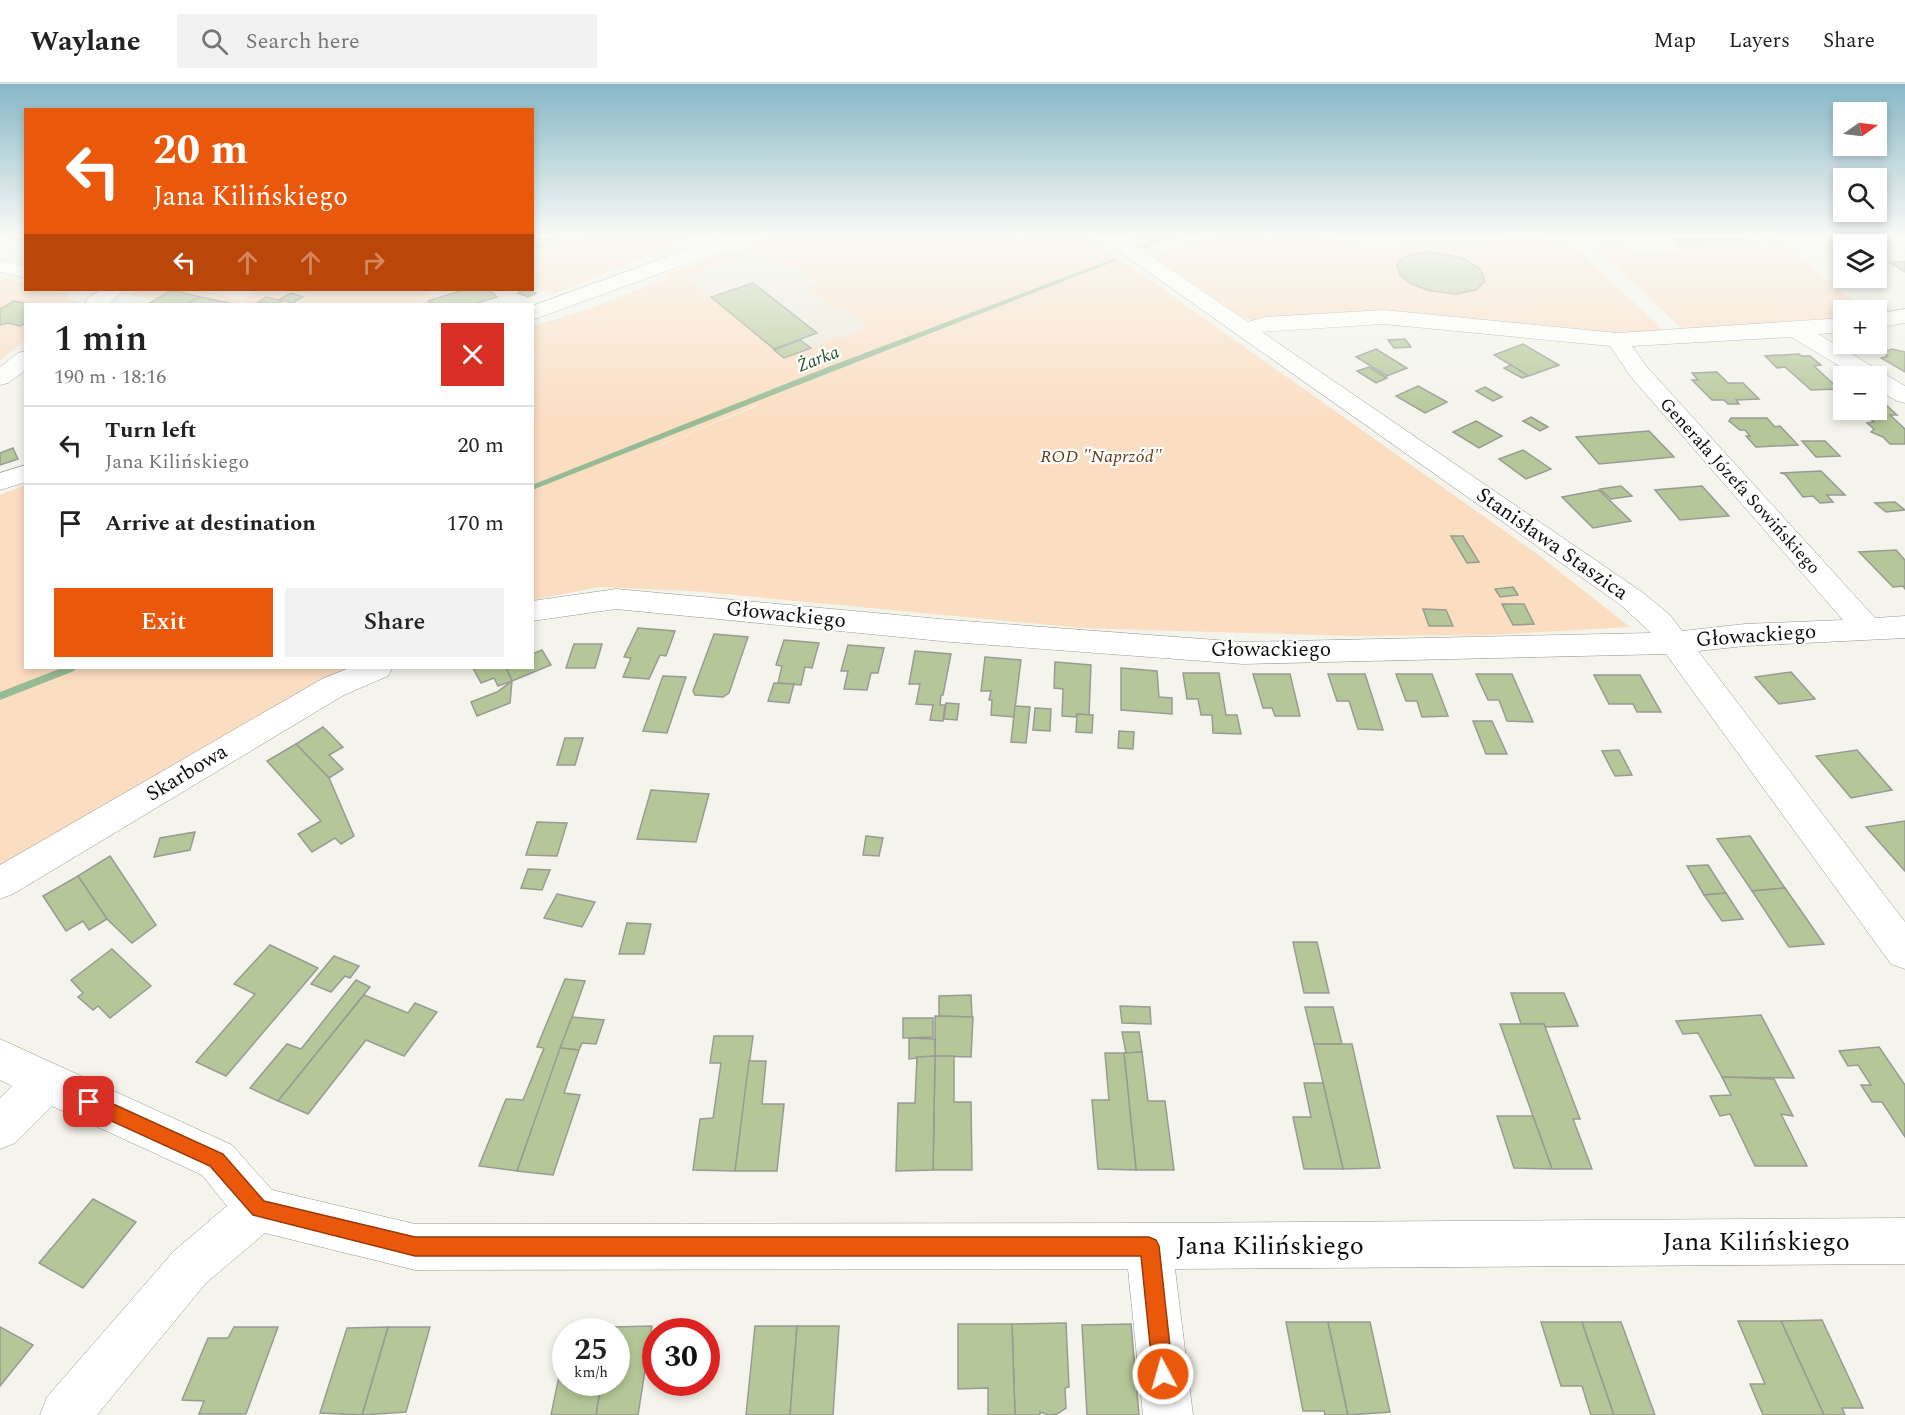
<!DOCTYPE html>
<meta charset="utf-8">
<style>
:root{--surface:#fff;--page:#f2f2f2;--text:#222;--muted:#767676;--line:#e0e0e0;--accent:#ea580c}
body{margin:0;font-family:Spectral,serif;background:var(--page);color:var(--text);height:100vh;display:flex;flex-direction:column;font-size:22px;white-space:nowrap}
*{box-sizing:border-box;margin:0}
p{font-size:20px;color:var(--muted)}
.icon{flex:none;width:33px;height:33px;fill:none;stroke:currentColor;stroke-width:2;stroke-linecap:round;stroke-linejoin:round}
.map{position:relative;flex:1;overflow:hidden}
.side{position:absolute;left:24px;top:219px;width:510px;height:366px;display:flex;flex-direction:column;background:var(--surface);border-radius:0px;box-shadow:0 3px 9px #0003}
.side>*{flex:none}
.banner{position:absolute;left:24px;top:24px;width:510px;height:183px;border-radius:0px;box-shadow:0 3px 9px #0003;background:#ea580c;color:#fff;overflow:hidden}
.needle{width:39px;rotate:76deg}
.tools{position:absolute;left:1833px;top:18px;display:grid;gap:12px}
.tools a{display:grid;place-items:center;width:54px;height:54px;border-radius:0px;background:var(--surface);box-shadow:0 3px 9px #0003;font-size:30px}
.speed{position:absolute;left:552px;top:1234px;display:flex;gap:12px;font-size:30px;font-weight:700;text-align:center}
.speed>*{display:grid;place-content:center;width:78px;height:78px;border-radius:50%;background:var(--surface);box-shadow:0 3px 9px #0003;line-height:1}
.speed small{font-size:15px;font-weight:400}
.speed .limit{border:9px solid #d22;background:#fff;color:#111}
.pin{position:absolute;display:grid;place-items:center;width:51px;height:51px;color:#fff;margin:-26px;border-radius:12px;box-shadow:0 3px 9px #0006}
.me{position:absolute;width:66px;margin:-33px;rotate:354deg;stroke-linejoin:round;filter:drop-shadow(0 0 4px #0008)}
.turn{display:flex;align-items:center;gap:21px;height:126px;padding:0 30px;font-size:27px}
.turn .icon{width:78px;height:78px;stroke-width:2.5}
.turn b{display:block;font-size:42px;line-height:51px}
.lanes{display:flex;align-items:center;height:57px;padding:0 30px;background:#0003;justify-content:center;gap:30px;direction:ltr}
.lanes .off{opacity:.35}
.round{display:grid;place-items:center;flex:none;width:63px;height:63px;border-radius:0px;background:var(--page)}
.headline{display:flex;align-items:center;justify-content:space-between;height:102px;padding:0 30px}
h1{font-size:36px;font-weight:600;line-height:45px}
.primary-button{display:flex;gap:12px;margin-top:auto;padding:12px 30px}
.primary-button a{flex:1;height:69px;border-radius:0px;background:var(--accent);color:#fff;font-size:24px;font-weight:600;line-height:69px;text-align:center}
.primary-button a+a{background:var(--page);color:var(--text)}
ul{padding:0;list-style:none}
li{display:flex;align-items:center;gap:18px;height:78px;padding:0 30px;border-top:2px solid var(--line)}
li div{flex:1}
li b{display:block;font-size:22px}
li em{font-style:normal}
header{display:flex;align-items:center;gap:36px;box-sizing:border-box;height:84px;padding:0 30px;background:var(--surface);border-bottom:2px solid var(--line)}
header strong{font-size:28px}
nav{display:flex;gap:33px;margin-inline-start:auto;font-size:21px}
.search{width:420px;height:54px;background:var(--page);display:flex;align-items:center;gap:15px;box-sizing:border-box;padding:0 21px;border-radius:0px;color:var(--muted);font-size:22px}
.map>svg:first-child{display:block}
</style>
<header>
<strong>Waylane</strong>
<div class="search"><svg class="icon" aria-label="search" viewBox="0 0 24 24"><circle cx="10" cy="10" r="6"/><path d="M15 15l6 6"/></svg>Search here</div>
<nav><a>Map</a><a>Layers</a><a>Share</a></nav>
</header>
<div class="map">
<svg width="1905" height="1331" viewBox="0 0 1905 1331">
<rect width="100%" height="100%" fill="#f4f4ec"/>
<path fill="#eae9da" d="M765,156l127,95 -106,42 -117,-100z"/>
<g fill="#fbddc2" fill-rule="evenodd">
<path d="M591,150h93l7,4 -137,56 -21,-5v-42l6,1 17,-11 19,3z"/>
<path d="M767,150h318l452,320 93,73 -139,8 -141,1 -269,-8 -389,-37 -93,-4 -66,13v-274l55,-17 81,-31 -3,-4 59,-21 8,1 7,5 -55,18 99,81 55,-21 3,1 20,-7 -2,-2 6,-3 -23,-18 -7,3 -31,-23 13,-5 -21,-16 -8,3 -8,-6 -6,2 -23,-17 -2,-4zM757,322l-169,68 169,-69z"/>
<path d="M1122,150h76l-55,15z"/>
<path d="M1220,150h90l41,10 23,2 166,-8 20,5 21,10 77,72 2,5 -4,3 -30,2 -295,-20 -80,5 -12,-5 -85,-58 6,-5z"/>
<path d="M1667,150h70l23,13 9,-1 -14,-12h14l96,76h-21l-1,11 -155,9 -8,-3 -85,-80c15,-16 31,5 45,6 12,1 27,-2 39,-2l-9,-9 5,-1z"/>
<path d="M6,194l19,5 -2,5 3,2h26l16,4v4l11,4 -4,2h-49l-1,37 -25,19v-79z"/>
<path d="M137,206h63l41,10 18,-10h163l14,8 -7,3 3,3h-198l-61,-14 -18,10 -25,-5z"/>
<path d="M25,401l1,183h335l-36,16 -325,186v-375z"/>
</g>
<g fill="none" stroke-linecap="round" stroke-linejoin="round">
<g fill="#96bb96" fill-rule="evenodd">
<path d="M1165,150h9l-29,14 -5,-1z"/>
<path d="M1113,175l5,1 -284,111 -302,119v-5l296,-118z"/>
<path d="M62,584h14l-2,3 -74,29v-8z"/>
</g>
</g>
<g fill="#b5c798" stroke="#989b94" stroke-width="1.5">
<path d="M0,150h26v5l-5,2z"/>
<path d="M532,150h27l-20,14 -7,-1z"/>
<path d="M1667,150h70l9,7 -67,4z"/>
<path d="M1425,168l20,2 20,5 16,11 4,11 -9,9 -20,4 -25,-3 -20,-7 -11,-9 -3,-10 2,-4 10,-6z"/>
<path d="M1905,177v11l-15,-9z"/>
<path d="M753,199l64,50 -43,16 -63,-52z"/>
<path d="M172,206l28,7 -13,7h-39z"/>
<path d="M463,206h26l8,7 -23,7h-42l-4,-3z"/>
<path d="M524,206h4l8,3 -8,4 -10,-4z"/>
<path d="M291,209l12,4 -11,6 -12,-4z"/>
<path d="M200,213l34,7h-47z"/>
<path d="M266,213l17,4 -6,3 -19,-2z"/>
<path d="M14,217l15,3h-3v19l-6,3 -12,-3 -8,2v-16z"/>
<path d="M1405,255l6,8 -17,1 -6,-8z"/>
<path d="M800,256l11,8 -27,10 -10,-8z"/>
<path d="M1523,260l36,21 -30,11 -35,-21z"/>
<path d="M1376,265l31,19 -20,8 -31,-19z"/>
<path d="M1892,265l13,3v20l-24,-14 7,-2 -5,-4z"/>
<path d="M1799,270l3,2h8l11,9 -7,1 25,23 -28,1 -26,-23 -8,1 -12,-12z"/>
<path d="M1511,281l17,11 -6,2 -18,-10z"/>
<path d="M1369,283l18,11 -11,5 -19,-12z"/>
<path d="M1717,288l11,11h15l16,16 -23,1 3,4h-11l-4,-4h-12l-20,-20h6l-6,-7z"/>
<path d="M1418,302l29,16 -22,11 -29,-17z"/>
<path d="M1485,303l17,10 -9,4 -17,-10z"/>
<path d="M1883,318l14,13h-7l15,14v15h-15l-7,-7 -12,-5 3,-3 -7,-6 7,-1 -8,-6 7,-1 -6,-5h9v-7z"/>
<path d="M1531,333l17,10 -8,4 -17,-10z"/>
<path d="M1731,334h36l8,9 5,-1 18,19 -42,2 -10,-11h4l-5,-6h-5l-11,-9z"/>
<path d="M1476,337l26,15 -23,12 -26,-16z"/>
<path d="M1649,347l25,26 -75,7 -23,-27z"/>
<path d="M1802,357h23l15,15 -24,1z"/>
<path d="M13,364l5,11 -18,6v-12z"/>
<path d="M1523,366l28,19 -25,10 -27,-20z"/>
<path d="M1821,387l24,24h-18l6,7 -13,1 -7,-7 -10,1 -18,-23 -5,-1z"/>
<path d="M1621,402l11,10 -21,3 -11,-10z"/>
<path d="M1702,402l27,30 -49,4 -25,-30z"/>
<path d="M1599,406l32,31 -38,7 -31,-31z"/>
<path d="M1895,418l10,8 -19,2 -11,-9z"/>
<path d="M1451,452h12l16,26 -12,1z"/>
<path d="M1896,466l9,10v29l-2,-3 -10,1 -34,-35z"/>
<path d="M1513,503l5,8 -18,2 -5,-8z"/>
<path d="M1502,520h22l10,20 -21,1z"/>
<path d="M1423,525l23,1 7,16h-24z"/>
<path d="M638,544l37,3 -9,25 -6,-1 -11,24 -26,-2 8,-19 -7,-1z"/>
<path d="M714,550l34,3 -19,56 -6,4 -28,-2 -2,-4z"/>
<path d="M784,556l35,3 -7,25 -7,-1 -4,18 -23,-2 4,-17 -6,-1z"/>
<path d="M574,560h28l-7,24h-29z"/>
<path d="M848,561l36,3 -6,25h-7l-4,17 -23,-1 4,-18h-7z"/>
<path d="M542,566l9,15 -39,16 -6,-13h26v-14z"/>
<path d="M915,567l36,3 -8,41h-2l-1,10h5l-2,16 -13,-1 3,-15 -17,-1 4,-20h-11z"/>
<path d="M985,573l36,3 -7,57 -23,-2 1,-15h-3l2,-9h-10z"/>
<path d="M1055,578l36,3 -2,50 -12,-1 -1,3 -14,-1 1,-27 -9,-1z"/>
<path d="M473,584h33l6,13 -14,5 -4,-8 -13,5z"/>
<path d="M1121,584l36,3 2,26 13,1v16l-51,-4z"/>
<path d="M1791,588l24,27 -36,5 -24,-27z"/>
<path d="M1183,589h36l7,42h11l4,19 -28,-1 -1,-18h-11l-3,-16h-11z"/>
<path d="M1253,590h37l10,42h-25l-3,-8h-9z"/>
<path d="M1328,590h37l18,56 -25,-1 -9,-28h-12z"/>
<path d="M1396,590h36l16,42 -26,1 -5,-16h-11z"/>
<path d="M1476,590h36l21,48 -26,-1 -8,-21h-11z"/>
<path d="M1594,591h46l21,37h-24l-4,-8h-24z"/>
<path d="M663,592l23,1 -19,56 -24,-2z"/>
<path d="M512,597l-2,22 -33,13 -6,-14 26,-10z"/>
<path d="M774,599l20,1 -5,19 -21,-2z"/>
<path d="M946,619l13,1 -2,16 -13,-1z"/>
<path d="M1015,622l15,1 -4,36 -15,-1z"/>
<path d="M1035,624l16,1 -1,22 -17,-1z"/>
<path d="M1077,630l16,1 -1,18 -16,-1z"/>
<path d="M1473,637h19l15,33h-21z"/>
<path d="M323,643l20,20 -14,8 14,14 -14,9 -33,-34z"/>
<path d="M1119,647l15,1 -1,17 -15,-1z"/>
<path d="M565,654h18l-8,27h-18z"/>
<path d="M296,660l33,34 25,58 -13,8 -6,-6 -23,14 -14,-18 23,-13 -54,-60z"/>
<path d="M1619,666l13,25 -17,1 -13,-25z"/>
<path d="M1857,666l35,40 -41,8 -35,-42z"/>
<path d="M651,706l58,4 -13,48 -59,-3z"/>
<path d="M1905,737v50l-39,-44z"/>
<path d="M537,738l30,1 -10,33 -31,-1z"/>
<path d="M195,748l-5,18 -36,7 6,-19z"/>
<path d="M866,752l17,2 -4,18 -16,-1z"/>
<path d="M1750,752l22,33 13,19 -33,3 -35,-52z"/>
<path d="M110,772l46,69 -24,18 -25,-24 -29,-43z"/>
<path d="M1708,781l18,28 -22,2 -17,-29z"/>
<path d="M528,785l22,1 -8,20 -21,-2z"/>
<path d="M78,792l29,43 -18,11 -6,-9 -17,10 -23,-35z"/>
<path d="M1785,804l14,20 25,36 -35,3 -37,-56z"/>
<path d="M1726,809l9,14 8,12 -21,2 -18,-26z"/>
<path d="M557,810l38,8 -13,25 -38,-9z"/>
<path d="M627,839l24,1 -7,30h-25z"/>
<path d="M1293,858h24l12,51h-25z"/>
<path d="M270,861l48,23 -92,108 -30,-14 59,-68 -21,-10z"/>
<path d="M112,865l39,37 -41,32 -12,-12 -5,4 -15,-13 5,-4 -12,-13z"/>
<path d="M334,872l25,10 -9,12 -5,-2 -14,16 -20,-8z"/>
<path d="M565,895l20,2 -68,190 -38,-5 27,-67 17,1 21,-52 -7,-1z"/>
<path d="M356,896l14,7 -92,114 -28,-13 37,-44 14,5z"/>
<path d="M1511,909h53l14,33 -33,1 -1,-3h-23z"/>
<path d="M364,911l44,18 7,-10 22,9 -33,44 -38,-16 -58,74 -30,-13z"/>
<path d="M971,911l1,22 -33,-1v-20z"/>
<path d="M1120,922l30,1 1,17 -29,-1z"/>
<path d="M1305,923h28l9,37h-28z"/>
<path d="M1761,931l33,63 -72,-1 -24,-44 -15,1 -7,-13z"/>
<path d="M935,932l38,1 -2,40 -36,-1z"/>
<path d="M572,933l32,3 -8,24 -14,-1 -3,7 -19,-2z"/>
<path d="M903,934h30v19l-30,1z"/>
<path d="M1500,940h44l36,95h-7l19,50h-40z"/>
<path d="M1122,948h17l3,20 -16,1z"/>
<path d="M714,952h39l-18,135 -42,-1 7,-51 13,-1 8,-55h-11z"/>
<path d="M909,954l26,1v17l-26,3z"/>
<path d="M1314,960h38l28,124 -37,1z"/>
<path d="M1879,963l26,38v52l-23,-35h-10l-11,-17h10l-13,-20 -10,1 -9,-15z"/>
<path d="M560,964l19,2 -15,43 16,2 -27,80 -36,-4z"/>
<path d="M1142,968l6,49h17l9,69h-38l-12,-117z"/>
<path d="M1105,969h19l12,117 -38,-1 -6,-69h17z"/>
<path d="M935,972h19v46h17l1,68h-39z"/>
<path d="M935,972l-2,114 -37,1 2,-68h17l2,-46z"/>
<path d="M749,977h17l-4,43h22l-7,67h-42z"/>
<path d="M1722,993l52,2 19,37 -12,-2 26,52h-52l-25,-52 -10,2 -10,-20 21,-1z"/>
<path d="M1304,999h19l20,86h-39l-11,-52h18z"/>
<path d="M1497,1032h36l19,53 -38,-1z"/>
<path d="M93,1115l43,23 -53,66 -44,-25z"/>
<path d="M1822,1236l41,88h-21l3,7h-21l-43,-94z"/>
<path d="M1738,1237h43l43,94h-61l-13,-31h15z"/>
<path d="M1286,1238h42l20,93h-23l-1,-4h-21z"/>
<path d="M1328,1238h42l20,90 -42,3z"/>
<path d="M1541,1238h41l32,93h-23l-9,-29h-21z"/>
<path d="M1582,1238h39l34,93h-41z"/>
<path d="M1066,1239l3,64 -4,1 1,20 -9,6 -8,1 -9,-3v3h-25l-3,-91z"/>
<path d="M958,1240h54l3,91h-27v-27l-30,1z"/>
<path d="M1131,1240l8,91h-52l-5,-90z"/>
<path d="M652,1242l-14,89h-42l5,-32h15v-51h-5l1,-5z"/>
<path d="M755,1242h42l-7,89h-44z"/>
<path d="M797,1242h42l-6,89h-43z"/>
<path d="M0,1243l33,18 -33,41z"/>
<path d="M234,1243h44l-32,87h-47l5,-13 -22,-1 26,-62h20z"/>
<path d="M388,1243h42l-24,85 -44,3z"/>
<path d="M388,1243l-26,88 -42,-2 27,-85z"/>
<path d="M569,1243h43l-1,5h-43z"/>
<path d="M566,1259v40h35l-5,32h-45z"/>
</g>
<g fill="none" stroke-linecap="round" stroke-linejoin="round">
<g stroke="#989790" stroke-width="1">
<g id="minor">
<path d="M730,150h30l-3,4 -225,82v-14z"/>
<path d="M1095,150h24l129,88 17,-5 119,-7 233,23 227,-15v14l-26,2 87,52v17l-8,-2 -21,-12v-13h-20l-65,-39 -159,9 15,21 228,251 30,-2v22l-160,8 -47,5 207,271v47l-14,-5 -225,-310 -423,10 -292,-22 -335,-33 -84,12v-20l84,-12 335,31 292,22 408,-9 -29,-27zM1384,240l226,22 21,31 212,243 -98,4 -63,7 -12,-16 -28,-23 -380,-260z"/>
<path d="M0,176l26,6v12l-26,-6z"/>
<path d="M101,206h24l-17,14h-23l2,-5z"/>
<path d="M1905,225v14l-29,5v-14z"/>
<path d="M26,267v19l-18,13 -8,2v-18l18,-14z"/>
<path d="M26,381v17l-26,8v-17z"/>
<path d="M349,584h43l-4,8 -44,19 -331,199 -13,5v-34l322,-186z"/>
<path d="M0,955l232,106 40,45 143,34 734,-1 756,-5v46l-730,5 18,146h-50l-15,-146 -713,1 -150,-37 -59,50 -109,132h-57l7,-18 127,-146 53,-45 -25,-31 -150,-69 -37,37 -15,6v-51l12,-12 -12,-6z"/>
</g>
</g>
<use href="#minor" fill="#fff" fill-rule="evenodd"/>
</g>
<linearGradient id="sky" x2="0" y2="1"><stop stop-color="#87b7c7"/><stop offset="0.45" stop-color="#fafaf6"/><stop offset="1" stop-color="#fafaf6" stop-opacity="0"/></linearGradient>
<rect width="1905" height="337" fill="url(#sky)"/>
<path fill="#ea580c" stroke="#983908" stroke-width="1.5" d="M89,1009l134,61 41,47 151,36h734l7,3 3,6 14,128 -3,7 -7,3 -7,-3 -3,-7 -12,-118h-726l-162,-41 -43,-49 -127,-58 -3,-6 3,-6z"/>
<g text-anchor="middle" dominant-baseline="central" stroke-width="4.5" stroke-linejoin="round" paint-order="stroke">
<g font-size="18" font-style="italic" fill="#1f5424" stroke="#fff">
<text transform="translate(818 275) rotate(-21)">Żarka</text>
</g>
<g font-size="18" font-style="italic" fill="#633d13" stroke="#fff">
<text x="1101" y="372">ROD "Naprzód"</text>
</g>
<g font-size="18" fill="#0c0c0a" stroke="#fff">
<text transform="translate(1740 402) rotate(48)">Generała Józefa Sowińskiego</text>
</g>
<g font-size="21" fill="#0c0c0a" stroke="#fff">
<text transform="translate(1552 460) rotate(35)">Stanisława Staszica</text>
<text transform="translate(786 531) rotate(6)">Głowackiego</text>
<text transform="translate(1756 552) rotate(-4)">Głowackiego</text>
<text x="1271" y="566">Głowackiego</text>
<text transform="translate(187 689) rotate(-31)">Skarbowa</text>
</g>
<g font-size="26" fill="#0c0c0a" stroke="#fff">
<text x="1756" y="1158">Jana Kilińskiego</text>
<text x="1270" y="1162">Jana Kilińskiego</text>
</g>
</g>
</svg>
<div class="tools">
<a><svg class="needle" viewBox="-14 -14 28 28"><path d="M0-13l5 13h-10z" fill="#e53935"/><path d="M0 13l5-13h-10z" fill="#767676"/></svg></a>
<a><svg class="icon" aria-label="search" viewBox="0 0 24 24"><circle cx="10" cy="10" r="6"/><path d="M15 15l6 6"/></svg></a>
<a><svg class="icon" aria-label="layers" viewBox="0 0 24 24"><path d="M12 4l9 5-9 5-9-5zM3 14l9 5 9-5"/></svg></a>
<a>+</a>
<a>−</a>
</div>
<div class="speed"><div>25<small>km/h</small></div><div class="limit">30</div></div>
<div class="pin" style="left:89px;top:1018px;background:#d93025"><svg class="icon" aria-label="arrive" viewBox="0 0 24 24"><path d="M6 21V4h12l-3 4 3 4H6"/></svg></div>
<svg class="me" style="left:1163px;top:1290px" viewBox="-20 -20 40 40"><circle r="17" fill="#ea580c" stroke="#fff" stroke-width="3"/><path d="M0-11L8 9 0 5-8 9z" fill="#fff"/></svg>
<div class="banner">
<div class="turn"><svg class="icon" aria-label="left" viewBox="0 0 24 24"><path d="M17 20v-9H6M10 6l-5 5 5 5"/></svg><div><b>20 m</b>Jana Kilińskiego</div></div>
<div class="lanes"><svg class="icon" aria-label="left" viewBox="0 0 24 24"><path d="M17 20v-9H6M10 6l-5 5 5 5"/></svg><svg class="icon off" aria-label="ahead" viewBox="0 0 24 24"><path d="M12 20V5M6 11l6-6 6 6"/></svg><svg class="icon off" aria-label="ahead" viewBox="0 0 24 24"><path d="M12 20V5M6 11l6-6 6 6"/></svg><svg class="icon off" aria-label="right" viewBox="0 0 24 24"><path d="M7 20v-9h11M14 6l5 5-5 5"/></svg></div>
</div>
<section class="side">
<div class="headline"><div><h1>1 min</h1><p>190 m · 18:16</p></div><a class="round" style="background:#d93025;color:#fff"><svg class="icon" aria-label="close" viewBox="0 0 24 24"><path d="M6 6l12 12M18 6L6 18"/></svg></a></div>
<ul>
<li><svg class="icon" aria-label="left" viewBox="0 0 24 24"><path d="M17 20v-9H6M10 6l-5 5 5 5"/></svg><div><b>Turn left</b><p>Jana Kilińskiego</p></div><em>20 m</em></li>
<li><svg class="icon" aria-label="arrive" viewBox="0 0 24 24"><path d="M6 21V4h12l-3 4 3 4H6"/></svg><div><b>Arrive at destination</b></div><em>170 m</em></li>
</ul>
<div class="primary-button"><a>Exit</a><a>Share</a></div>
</section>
</div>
